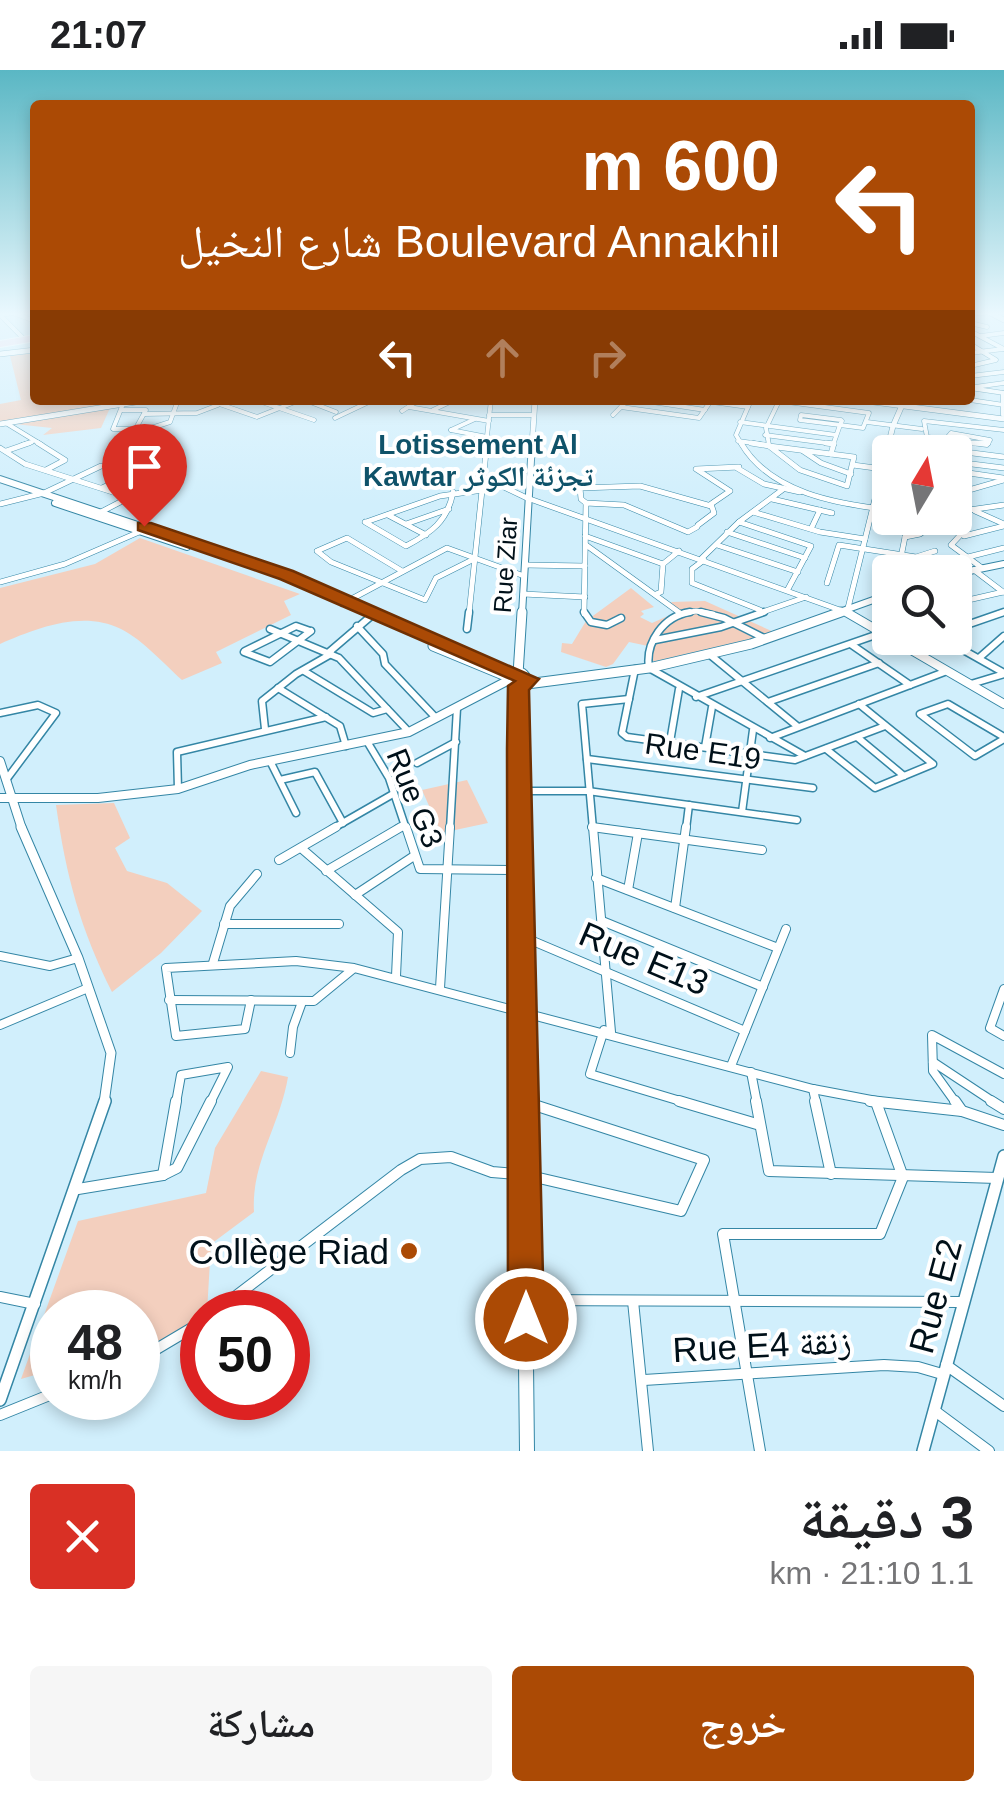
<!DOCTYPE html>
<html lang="ar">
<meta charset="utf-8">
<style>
:root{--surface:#fff;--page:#f6f6f6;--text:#202124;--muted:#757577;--accent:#ab4a05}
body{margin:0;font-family:Helvetica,"Noto Naskh Arabic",sans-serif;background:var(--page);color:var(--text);direction:rtl;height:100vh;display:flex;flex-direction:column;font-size:38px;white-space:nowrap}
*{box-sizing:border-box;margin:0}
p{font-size:32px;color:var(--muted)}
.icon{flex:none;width:55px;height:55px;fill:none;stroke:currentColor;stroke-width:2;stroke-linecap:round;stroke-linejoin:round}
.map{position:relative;height:1381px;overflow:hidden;direction:ltr}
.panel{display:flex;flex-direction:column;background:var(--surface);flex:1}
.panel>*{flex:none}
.banner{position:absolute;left:30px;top:30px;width:945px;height:305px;border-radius:10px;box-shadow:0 5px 15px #0003;direction:rtl;background:#ab4a05;color:#fff;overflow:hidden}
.needle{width:65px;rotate:10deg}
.controls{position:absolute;left:872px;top:365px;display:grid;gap:20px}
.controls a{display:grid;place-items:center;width:100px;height:100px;border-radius:10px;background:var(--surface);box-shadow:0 5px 15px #0003;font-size:50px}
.speed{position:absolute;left:30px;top:1220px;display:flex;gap:20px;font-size:50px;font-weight:700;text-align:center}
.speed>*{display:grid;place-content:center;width:130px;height:130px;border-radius:50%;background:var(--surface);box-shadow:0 5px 15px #0003;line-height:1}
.speed small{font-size:25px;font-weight:400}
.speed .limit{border:15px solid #d22;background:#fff;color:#111}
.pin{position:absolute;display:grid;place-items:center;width:85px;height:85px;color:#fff;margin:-102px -42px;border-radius:50% 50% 50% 0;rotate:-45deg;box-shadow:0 0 10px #0007}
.pin .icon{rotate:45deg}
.me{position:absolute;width:110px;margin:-55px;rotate:0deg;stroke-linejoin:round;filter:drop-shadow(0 0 8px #0008)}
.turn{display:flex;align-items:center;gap:35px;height:210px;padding:0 30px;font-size:45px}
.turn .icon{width:130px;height:130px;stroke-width:2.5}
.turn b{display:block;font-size:70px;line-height:85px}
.lanes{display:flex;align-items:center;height:95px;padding:0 30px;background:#0003;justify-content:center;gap:50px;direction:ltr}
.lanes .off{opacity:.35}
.round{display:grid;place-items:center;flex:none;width:105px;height:105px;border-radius:10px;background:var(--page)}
.overview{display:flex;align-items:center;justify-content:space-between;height:170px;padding:0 30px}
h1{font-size:60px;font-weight:600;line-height:75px}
.action{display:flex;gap:20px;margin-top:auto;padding:20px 30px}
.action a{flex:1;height:115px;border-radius:10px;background:var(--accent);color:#fff;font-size:40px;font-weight:600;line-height:115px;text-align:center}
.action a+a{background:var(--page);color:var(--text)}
.status{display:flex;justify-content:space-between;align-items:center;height:70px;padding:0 50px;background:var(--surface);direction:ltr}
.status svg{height:28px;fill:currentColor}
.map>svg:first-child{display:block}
</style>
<div class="status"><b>21:07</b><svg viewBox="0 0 49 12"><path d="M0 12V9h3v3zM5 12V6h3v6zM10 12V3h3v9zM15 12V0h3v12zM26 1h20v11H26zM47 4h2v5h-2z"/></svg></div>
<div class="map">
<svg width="1004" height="1381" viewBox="0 0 1004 1381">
<rect width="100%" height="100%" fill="#d1effc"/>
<g fill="#f3cfbe">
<path d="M35,283v47h101l-136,23v-19l21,-4 -11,-44z"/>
<path d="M110,338l-9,20 -58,7 9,-7 -37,-4z"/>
<path d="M140,468l160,56 -16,7 7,14 -75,37 6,11 -40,17c-18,-16 -39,-40 -61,-51 -39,-19 -84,-1 -121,15v-56l95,-24z"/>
<path d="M631,518l23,19 -13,4 3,3 -4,3 12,6 25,-11 -6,-10 34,-1 71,32 -120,28h-8v-15l-19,-4 -16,22 -7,3 -45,-15 1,-9 10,1 14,-23z"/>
<path d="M467,710l21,43 -47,10 -19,-43z"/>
<path d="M114,733l16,35 -15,10 12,23 40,12 35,28 -41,42 -49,39c-32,-64 -46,-116 -56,-187z"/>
<path d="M261,1001l27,6c-8,48 -37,86 -34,135l-43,32 -4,68 -24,23 -45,22v-45h-86v58l-31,9 57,-158 128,-28 9,-45z"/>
</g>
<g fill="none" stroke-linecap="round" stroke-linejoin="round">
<g stroke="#3486a5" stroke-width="5">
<g id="minor-far4">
<path d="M13,243l22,8"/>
<path d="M970,244l25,-2"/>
<path d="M0,245l23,23"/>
<path d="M970,253l17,4"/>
<path d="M970,261l34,18"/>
<path d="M981,266l23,-3"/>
<path d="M970,274l26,16 -26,6"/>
<path d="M970,283l33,-4"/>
<path d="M970,306l34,-4"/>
<path d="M975,317l29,-4"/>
<path d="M970,318l34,5"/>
<path d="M1003,323v22"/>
<path d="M208,330l49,17 43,-17"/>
<path d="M256,330l58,20"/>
<path d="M305,330l31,12"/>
<path d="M639,330l66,10"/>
<path d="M698,330l50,7"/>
<path d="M773,330l96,13 -6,15 -23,-3"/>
<path d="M970,330l34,5"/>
<path d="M123,334l-10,25h35l22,-7 8,-22"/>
<path d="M409,337l80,14"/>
<path d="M621,337l78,11 11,-16"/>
<path d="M122,340h24l-10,18"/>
<path d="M433,340l21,-10"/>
<path d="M402,341l17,-11"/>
<path d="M144,344l53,-1 21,-8"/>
<path d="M489,345h45"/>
<path d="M613,345l15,-15"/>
<path d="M801,345l40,5 1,1 -2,4 -40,-5z"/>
<path d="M335,348l38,-18"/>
<path d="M740,352l96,13"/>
<path d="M867,352l55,7"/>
<path d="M6,353l36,22"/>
<path d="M451,360l36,7"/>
<path d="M451,360l24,-11"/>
<path d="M765,365l69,9"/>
<path d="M946,369l5,-6 39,7 -3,5 -60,-8 -3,-16 80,9"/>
<path d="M738,371l30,4"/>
<path d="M22,375l10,-3"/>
<path d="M486,375l5,-45"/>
<path d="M742,375l-6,-10 15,-35"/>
<path d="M769,375l-3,-17 13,-27"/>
<path d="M833,375l7,-20"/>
</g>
</g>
<g stroke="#3486a5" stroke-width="6">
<g id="minor-far3">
<path d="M38,373l27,17 -19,10"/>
<path d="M741,373c29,50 96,61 149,67"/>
<path d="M751,373l18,3"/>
<path d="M826,373l8,1"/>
<path d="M971,373h17"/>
<path d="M769,376l85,11 -7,29 -47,-16z"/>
<path d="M0,378l25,16 122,39"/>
<path d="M6,381l23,-8"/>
<path d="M803,381l18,12 30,11"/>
<path d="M957,381l47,6"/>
<path d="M831,384l3,-11"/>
<path d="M956,392l48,6"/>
<path d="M853,395l37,5"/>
<path d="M737,398l27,16 36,8"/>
<path d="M955,401l48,7"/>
<path d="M485,408l44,21"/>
<path d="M102,418l19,-9"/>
<path d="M955,424l49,-14"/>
<path d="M772,429l60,14"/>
<path d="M586,433l-5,-4 -1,-11 60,-2 71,20"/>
<path d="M0,434l44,-11 57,-27"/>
<path d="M961,441l5,18 -15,16 31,23"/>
<path d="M975,441l29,13"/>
<path d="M753,442l67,20 45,7"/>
<path d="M955,442l49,-7"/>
<path d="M99,443l29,-15"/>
<path d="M388,445l38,20"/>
<path d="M365,452l41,24c25,-13 42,-25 47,-54"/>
<path d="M366,452l74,-26 43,-6"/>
<path d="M739,452l72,24 -23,43"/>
<path d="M406,454l43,-15"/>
<path d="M698,455l16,-12 -3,-9 19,-13 -34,-22 43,-2"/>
<path d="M811,459l9,-19"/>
<path d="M727,462l78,26"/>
<path d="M585,466l78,28"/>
<path d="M964,466l40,-10"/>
<path d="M905,467l15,-3 22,-16"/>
<path d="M586,475l94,68"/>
<path d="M717,475l81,27"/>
<path d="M968,487l36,-9"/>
<path d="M702,488l37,-36 43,-32"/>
<path d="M704,490l-12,9v14l68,27"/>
<path d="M663,494l16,-13"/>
<path d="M525,495l60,1"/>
<path d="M974,500l29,22"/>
<path d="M402,501l-55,-33 -30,13 14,11 94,38 11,-22 38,-19"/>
<path d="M898,502l9,-45 21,2"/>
<path d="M827,513l12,-38 77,12 19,-6"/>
<path d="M523,524l62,3"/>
<path d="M656,524l5,-2 2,-28"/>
<path d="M955,533l48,-11"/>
<path d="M342,534l105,-56 77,28"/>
<path d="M469,544l18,-171"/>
<path d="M584,544l2,-111 38,2 64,27 9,-5"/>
<path d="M680,544l16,-3 17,3"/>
<path d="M757,544l49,-17"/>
<path d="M998,544l6,-2"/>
</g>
</g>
<g stroke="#3486a5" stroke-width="9">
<g id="minor-far2">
<path d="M584,542l7,10 16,3 14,-7"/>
<path d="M690,542c-26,4 -45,30 -41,56l156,88"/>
<path d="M701,542l23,6 40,20"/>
<path d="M357,556l26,28 2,10 51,54"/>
<path d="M270,559l69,29 70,74"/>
<path d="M467,559l2,-17"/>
<path d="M955,559l49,-17"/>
<path d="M942,568l62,35"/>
<path d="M655,570l66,-13 43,-15"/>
<path d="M852,575l58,40"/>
<path d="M245,581l51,-25 14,5"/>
<path d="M244,582l26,10 41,-31"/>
<path d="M328,583l42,-36"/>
<path d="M709,584l88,72"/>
<path d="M979,588l25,-22"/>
<path d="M635,599l-13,64 5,4 168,23 90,-34"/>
<path d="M304,601l69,42 14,-4"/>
<path d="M971,614l33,-10"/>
<path d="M278,618l62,38 6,20"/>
<path d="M696,627l194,-67"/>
<path d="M768,632l111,-39"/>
<path d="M0,643l38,-8 18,8 -50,67"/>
<path d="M265,659l-3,-28 34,-27 35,-20"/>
<path d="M857,667l47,39"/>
<path d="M1004,667l-56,-33 -28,10 55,42 29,-17"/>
<path d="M770,668l177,-67"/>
<path d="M670,672l9,-53"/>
<path d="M368,673l21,35 17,51"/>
<path d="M705,677l7,-40"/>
<path d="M826,679l49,39 58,-24 -74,-60"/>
<path d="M587,689l226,29"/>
<path d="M270,691l26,52"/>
<path d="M417,693l39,-21"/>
<path d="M280,710l35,-8 28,51"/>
<path d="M178,719l-1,-37 149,-35"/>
<path d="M520,721h68l209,29"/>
<path d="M742,742l11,-82"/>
<path d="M592,757l16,2"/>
<path d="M332,759l61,-35"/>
<path d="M397,759l7,-4"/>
<path d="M450,759l7,-121"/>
<path d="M593,759l-11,-125 47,-5"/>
<path d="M686,759l3,-24"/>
</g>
</g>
<g stroke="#3486a5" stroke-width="10">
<g id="minor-far1">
<path d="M406,757l14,42 100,1"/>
<path d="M592,757l170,23"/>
<path d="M593,757l18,205"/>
<path d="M301,778l97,84 -2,44"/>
<path d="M279,790l57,-33"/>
<path d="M326,801l75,-44"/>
<path d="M596,808l182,70"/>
<path d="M628,820l10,-57"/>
<path d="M355,825l59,-39"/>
<path d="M675,838l11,-81"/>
<path d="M602,851l161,66"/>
<path d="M224,854h115"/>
<path d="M521,866l224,95"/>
<path d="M0,886l50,10 28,-8"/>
<path d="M213,893l17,-57 27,-32"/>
<path d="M440,918l10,-161"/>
<path d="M1004,919l-14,39 14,8"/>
<path d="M169,930l145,1 39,-32"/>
<path d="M251,930l-6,29 -69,7 -10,-68 130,-7 58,7 459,121 74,14"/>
<path d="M0,955l88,-37"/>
<path d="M604,960l-14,44 97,29"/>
<path d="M290,983l3,-26 9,-25"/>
<path d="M933,992l62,41"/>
<path d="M731,996l55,-137"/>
<path d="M751,1002l6,31"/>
<path d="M813,1019l3,14"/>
<path d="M525,1032l4,1"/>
<path d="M176,1033l5,-28 47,-8 -18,36"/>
<path d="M956,1033l-23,-32 -1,-36 72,39"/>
</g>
</g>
<g stroke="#3486a5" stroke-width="12">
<g id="minor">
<path d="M679,1031l81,24"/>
<path d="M756,1031l13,70 228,7"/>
<path d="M815,1031l16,73"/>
<path d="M870,1031l92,10"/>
<path d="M955,1031l7,10 42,14"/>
<path d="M991,1031l13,8"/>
<path d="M163,1105l13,-74"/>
<path d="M163,1105l14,-7 34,-67"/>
<path d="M78,1119l85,-14"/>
<path d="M0,1227l35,7"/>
<path d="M527,1230l434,2"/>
<path d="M633,1231l15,150"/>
<path d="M215,1242l186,-142 19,-11 31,-2 41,15 34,3 155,36 23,-51 -179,-58"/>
<path d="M138,1290l64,-38"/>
<path d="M946,1295l58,41"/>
<path d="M644,1310l240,-15 34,2 24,7"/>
<path d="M935,1341l54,40"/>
<path d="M0,1345l52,-21"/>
<path d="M760,1381l-37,-217h157l23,-57 -27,-75"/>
</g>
</g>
<g stroke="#3486a5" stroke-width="6">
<g id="tertiary-far3">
<path d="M989,242l15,8"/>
<path d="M0,244l19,-2"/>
<path d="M0,284l35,-4"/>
<path d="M0,354l148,-24"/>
<path d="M530,429l321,115"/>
<path d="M0,512l65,-18 81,-35"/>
<path d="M847,542l46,-186 10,-23"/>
</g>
</g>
<g stroke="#3486a5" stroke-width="10">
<g id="tertiary-far2">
<path d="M846,542l158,92"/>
<path d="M0,691l22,68"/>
<path d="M0,728h98l80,-9 72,-24 159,-33 98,-51"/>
</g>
</g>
<g stroke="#3486a5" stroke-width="11">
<path id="tertiary-far1" d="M21,757l57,131 33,95 -7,50"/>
</g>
<g stroke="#3486a5" stroke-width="14">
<g id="tertiary">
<path d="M0,1330l105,-299"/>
<path d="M923,1381l81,-295"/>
</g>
</g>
<g stroke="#3486a5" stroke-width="6">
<g id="secondary-far4">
<path d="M858,330l146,19"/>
<path d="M532,375l3,-45"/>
</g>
</g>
<g stroke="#3486a5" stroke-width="8">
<g id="secondary-far3">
<path d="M0,409l287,96 90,39"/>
<path d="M55,433l132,44"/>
<path d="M955,504l49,-10"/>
<path d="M522,544l10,-171"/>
<path d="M834,544l56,-20"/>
</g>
</g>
<g stroke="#3486a5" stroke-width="11">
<g id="secondary-far2">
<path d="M371,542l143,62"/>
<path d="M433,576l75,31"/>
<circle cx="518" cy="610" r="8"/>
<path d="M518,604l4,-62"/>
<path d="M527,614l122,-16 102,-24 90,-32"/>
<path d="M519,616l1,143"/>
</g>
</g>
<g stroke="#3486a5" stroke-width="12">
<path id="secondary-far1" d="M520,757l3,276"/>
</g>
<g stroke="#3486a5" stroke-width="16">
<path id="secondary" d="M523,1031l4,350"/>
</g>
<g stroke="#fff" stroke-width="8">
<path id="primary" d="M0,274l35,-6"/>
</g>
<use href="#minor-far4" stroke="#fff" stroke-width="4"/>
<use href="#minor-far3" stroke="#fff" stroke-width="5"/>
<use href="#minor-far2" stroke="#fff" stroke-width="6"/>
<use href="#minor-far1" stroke="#fff" stroke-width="8"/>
<use href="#minor" stroke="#fff" stroke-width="10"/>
<use href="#tertiary-far3" stroke="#fff" stroke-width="5"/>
<use href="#tertiary-far2" stroke="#fff" stroke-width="8"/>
<use href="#tertiary-far1" stroke="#fff" stroke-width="9"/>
<use href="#tertiary" stroke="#fff" stroke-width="11"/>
<use href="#secondary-far4" stroke="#fff" stroke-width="5"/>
<use href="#secondary-far3" stroke="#fff" stroke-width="6"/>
<use href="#secondary-far2" stroke="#fff" stroke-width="9"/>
<use href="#secondary-far1" stroke="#fff" stroke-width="10"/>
<use href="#secondary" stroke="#fff" stroke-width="14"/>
<use href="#primary" stroke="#fadceb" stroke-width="6"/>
</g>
<linearGradient id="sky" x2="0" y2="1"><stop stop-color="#5ab7c4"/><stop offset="0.56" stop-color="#eaf8fe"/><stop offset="1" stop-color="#eaf8fe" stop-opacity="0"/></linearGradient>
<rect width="1004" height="435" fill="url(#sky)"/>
<path fill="#ab4a05" stroke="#6f3003" stroke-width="2.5" d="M138,453h13l142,48 246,108 -10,11 15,629 -5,13 -13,5 -13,-5 -5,-13 -1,-570 1,-63 7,-5 -235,-102 -142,-49z"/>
<circle fill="#ab4a05" stroke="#fff" stroke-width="4" cx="409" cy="1181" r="10"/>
<g text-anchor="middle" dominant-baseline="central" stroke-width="8" stroke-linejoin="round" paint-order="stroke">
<g font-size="25" fill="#001019" stroke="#fff">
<text transform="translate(505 495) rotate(-86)">Rue Ziar</text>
</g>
<g font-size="28" font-weight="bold" fill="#0f5269" stroke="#fff">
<text x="478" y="374">Lotissement Al<tspan x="478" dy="32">Kawtar تجزئة الكوثر</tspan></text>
</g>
<g font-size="30" fill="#001019" stroke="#fff">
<text transform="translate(703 681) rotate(8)">Rue E19</text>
<text transform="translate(415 728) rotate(68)">Rue G3</text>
</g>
<g font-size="35" fill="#001019" stroke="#fff">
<text transform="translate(644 888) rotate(23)">Rue E13</text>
<text transform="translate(935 1226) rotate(-75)">Rue E2</text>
<text transform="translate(762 1275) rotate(-3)">Rue E4 زنقة</text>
</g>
<g font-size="35" fill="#001019" stroke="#fff" text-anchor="end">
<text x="389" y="1181">Collège Riad</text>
</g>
</g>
</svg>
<div class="controls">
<a><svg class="needle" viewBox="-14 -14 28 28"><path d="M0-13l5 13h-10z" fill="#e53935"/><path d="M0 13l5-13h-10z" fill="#757577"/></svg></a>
<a><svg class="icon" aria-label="search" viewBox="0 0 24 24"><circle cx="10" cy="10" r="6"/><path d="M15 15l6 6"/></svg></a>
</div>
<div class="speed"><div>48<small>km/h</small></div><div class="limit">50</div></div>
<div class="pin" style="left:144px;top:456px;background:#d93025"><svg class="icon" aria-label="arrive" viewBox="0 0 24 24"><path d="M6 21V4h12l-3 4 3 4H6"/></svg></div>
<svg class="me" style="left:526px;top:1249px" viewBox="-20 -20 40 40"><circle r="17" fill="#ab4a05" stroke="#fff" stroke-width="3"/><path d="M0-11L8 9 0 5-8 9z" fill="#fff"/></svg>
<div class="banner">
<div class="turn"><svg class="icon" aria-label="left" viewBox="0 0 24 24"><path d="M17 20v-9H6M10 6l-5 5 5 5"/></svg><div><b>600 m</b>Boulevard Annakhil شارع النخيل</div></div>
<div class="lanes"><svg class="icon" aria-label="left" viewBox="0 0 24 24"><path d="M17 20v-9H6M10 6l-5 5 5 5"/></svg><svg class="icon off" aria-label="ahead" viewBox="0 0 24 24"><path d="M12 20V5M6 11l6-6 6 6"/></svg><svg class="icon off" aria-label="right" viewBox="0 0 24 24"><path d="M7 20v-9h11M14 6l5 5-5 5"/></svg></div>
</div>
</div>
<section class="panel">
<div class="overview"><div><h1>3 دقيقة</h1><p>1.1 km · 21:10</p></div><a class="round" style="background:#d93025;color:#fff"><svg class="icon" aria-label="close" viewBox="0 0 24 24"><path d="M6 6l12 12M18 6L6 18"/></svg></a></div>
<div class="action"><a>خروج</a><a>مشاركة</a></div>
</section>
